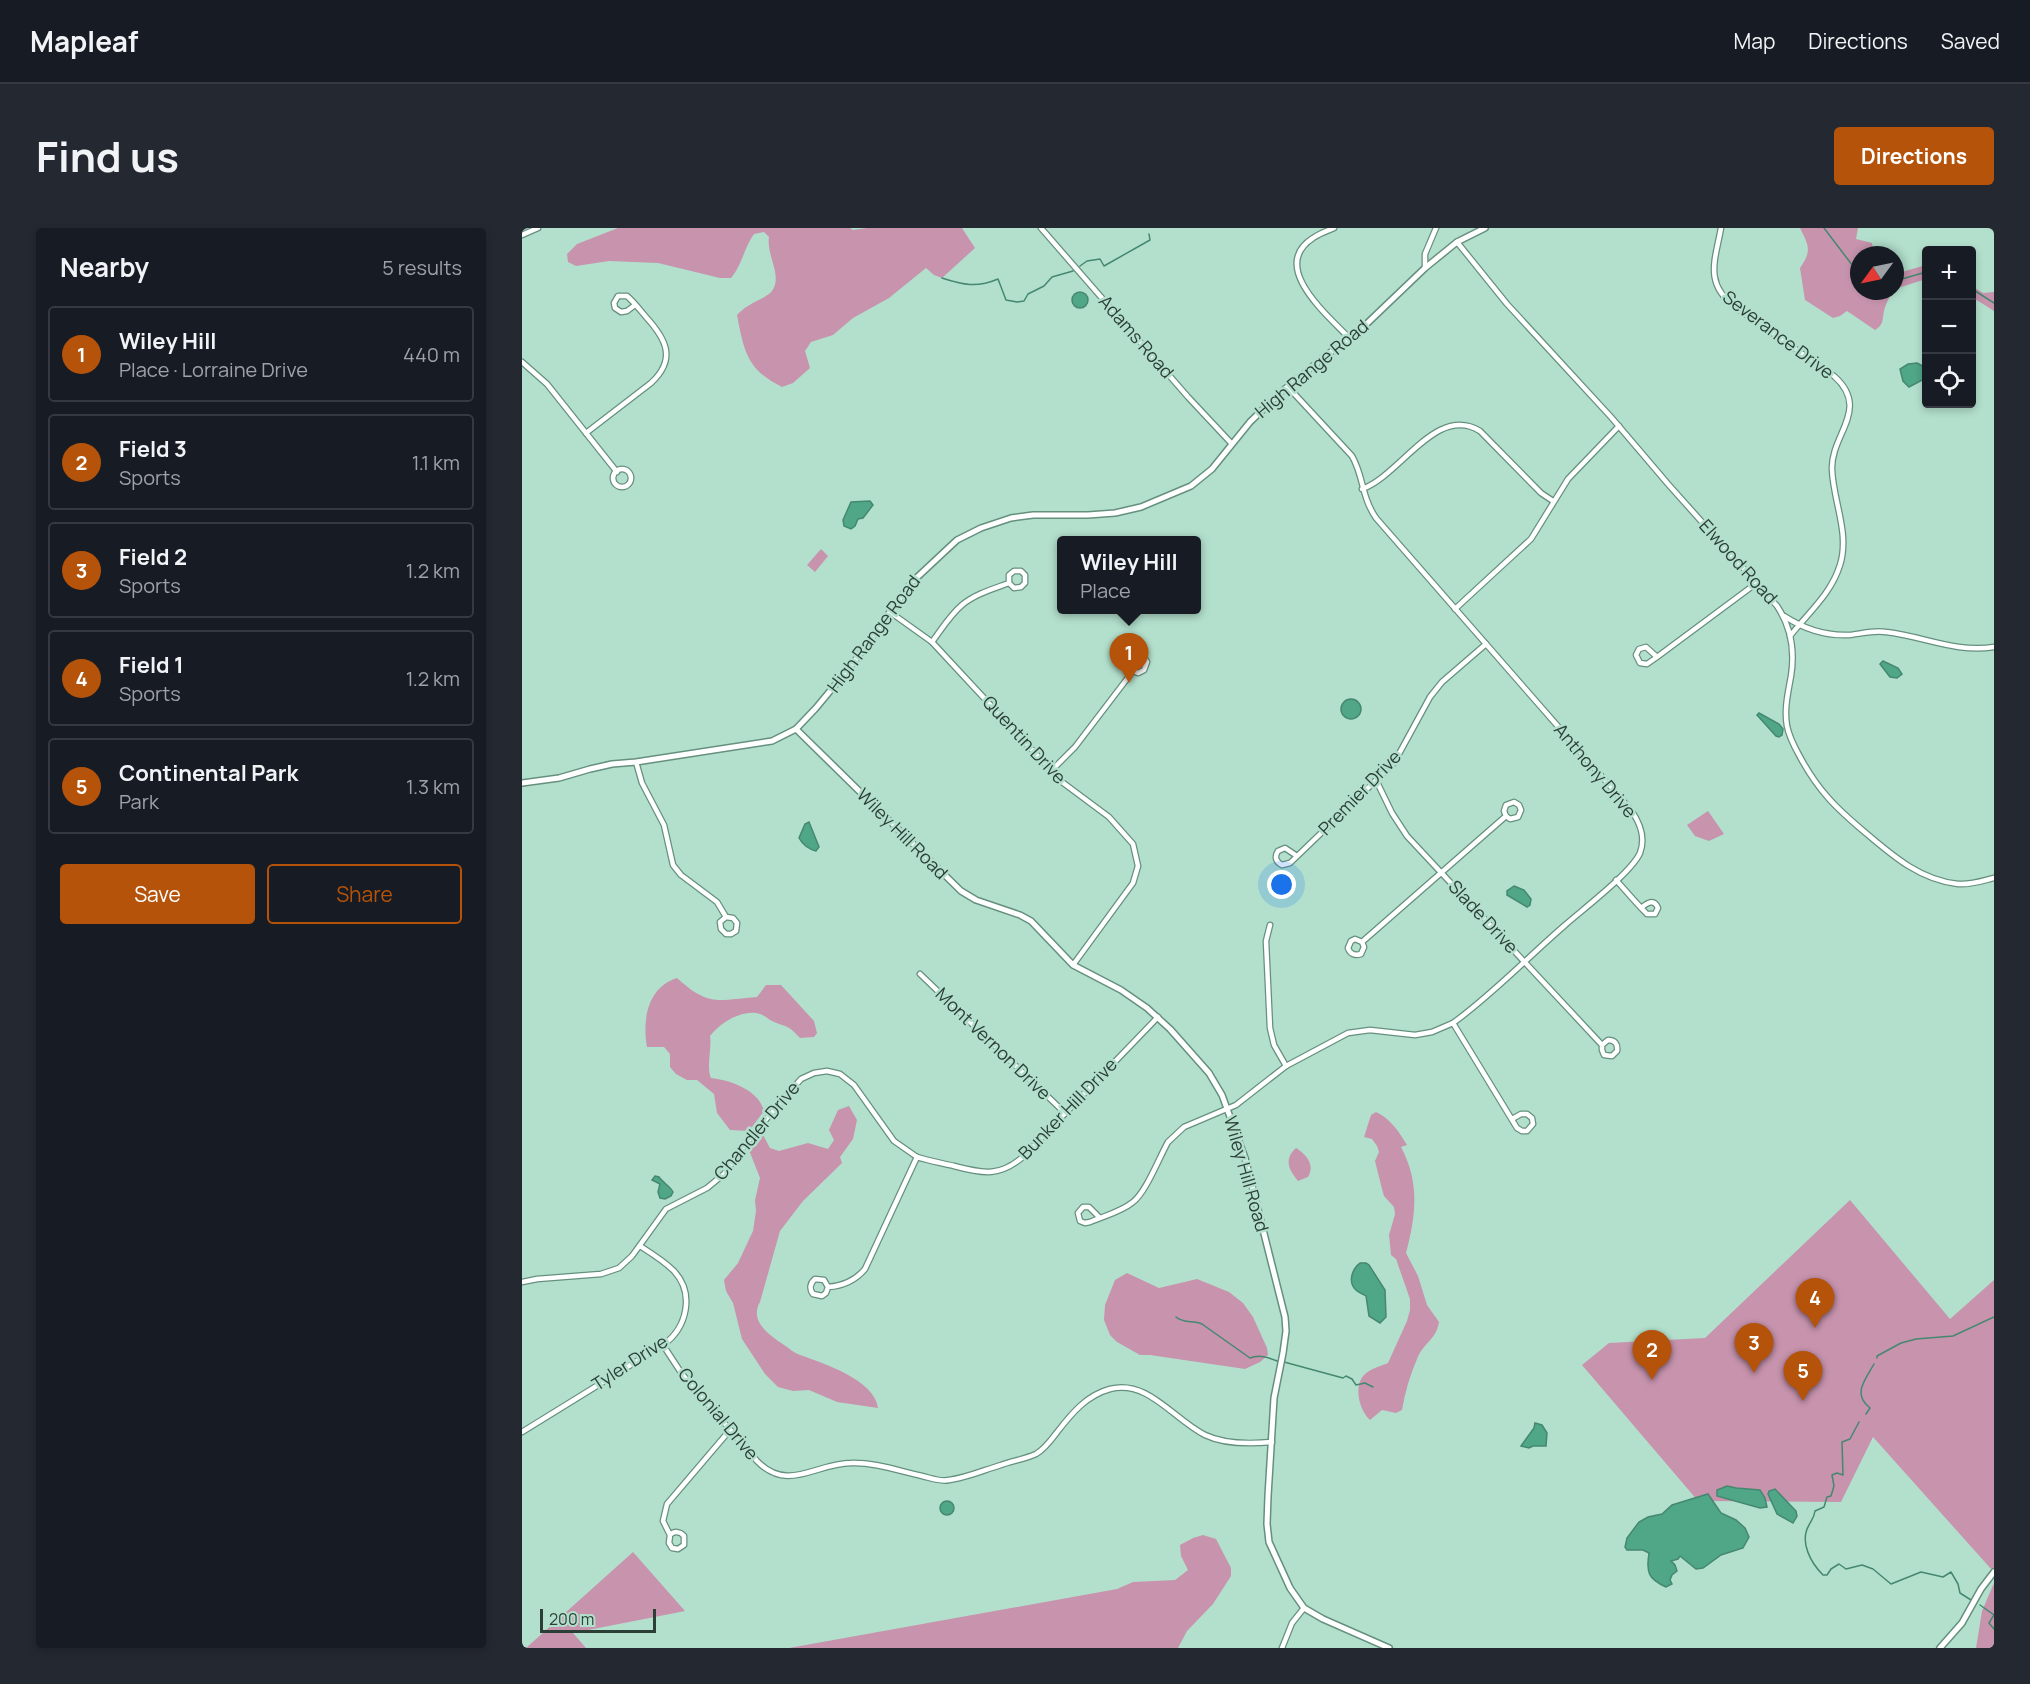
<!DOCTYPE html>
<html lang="en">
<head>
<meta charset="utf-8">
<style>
  body { margin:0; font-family:Manrope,sans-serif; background:#242831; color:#f1f3f6 }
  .controls { position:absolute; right:18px; top:18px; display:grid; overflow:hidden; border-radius:6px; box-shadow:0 3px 9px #0003 }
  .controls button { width:54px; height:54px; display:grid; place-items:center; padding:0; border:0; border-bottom:2px solid #363941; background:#171b24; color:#f1f3f6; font:30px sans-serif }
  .compass { position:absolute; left:1328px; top:18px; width:54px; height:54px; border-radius:50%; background:#171b24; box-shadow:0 3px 9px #0003; rotate:237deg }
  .scale { position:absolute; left:18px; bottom:15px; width:116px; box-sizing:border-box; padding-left:6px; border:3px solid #2c3f37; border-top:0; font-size:16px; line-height:21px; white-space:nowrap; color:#2c3f37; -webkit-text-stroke:4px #b3e0cd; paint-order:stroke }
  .you { position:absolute; left:760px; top:657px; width:21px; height:21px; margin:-15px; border:4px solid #fff; border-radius:50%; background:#1a73e8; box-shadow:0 0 0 9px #1a73e833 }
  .badge { display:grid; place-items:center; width:39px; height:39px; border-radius:50%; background:#b45309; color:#fff; font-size:20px; font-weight:700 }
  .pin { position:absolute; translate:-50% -50px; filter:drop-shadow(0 2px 3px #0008) }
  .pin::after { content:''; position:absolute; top:32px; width:21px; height:18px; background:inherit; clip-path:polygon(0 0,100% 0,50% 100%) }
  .popup { position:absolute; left:535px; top:308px; width:144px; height:78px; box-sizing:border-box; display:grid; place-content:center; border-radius:6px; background:#171b24; filter:drop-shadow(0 2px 4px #0005); font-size:20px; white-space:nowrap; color:#9ea1a6 }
  .popup b { font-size:22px; color:#f1f3f6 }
  .popup::after { content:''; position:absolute; left:50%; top:100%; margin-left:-12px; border:12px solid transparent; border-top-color:#171b24 }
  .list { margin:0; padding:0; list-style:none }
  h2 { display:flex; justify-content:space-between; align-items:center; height:78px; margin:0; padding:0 24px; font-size:26px }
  h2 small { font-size:20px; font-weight:400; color:#9ea1a6 }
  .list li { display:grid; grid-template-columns:39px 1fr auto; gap:18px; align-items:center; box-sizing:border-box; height:96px; margin:0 12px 12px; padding:0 12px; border:2px solid #363941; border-radius:6px }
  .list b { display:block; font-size:22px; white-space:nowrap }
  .list p { margin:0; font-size:20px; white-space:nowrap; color:#9ea1a6 }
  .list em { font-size:20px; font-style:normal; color:#9ea1a6 }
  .actions { display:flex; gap:12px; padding:18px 24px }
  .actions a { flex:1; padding:14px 0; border:2px solid #b45309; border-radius:6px; text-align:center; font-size:21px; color:#b45309 }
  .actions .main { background:#b45309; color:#fff }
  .icon { flex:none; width:33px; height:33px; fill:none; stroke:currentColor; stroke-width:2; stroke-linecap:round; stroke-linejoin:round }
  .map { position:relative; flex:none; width:1472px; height:1420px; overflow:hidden; border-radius:6px }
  header { display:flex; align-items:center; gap:36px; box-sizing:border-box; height:84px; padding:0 30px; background:#171b24; border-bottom:2px solid #363941 }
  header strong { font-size:28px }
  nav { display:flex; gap:33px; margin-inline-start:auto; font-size:21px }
  .intro { display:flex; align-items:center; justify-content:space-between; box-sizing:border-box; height:144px; padding:0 36px }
  h1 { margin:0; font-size:42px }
  .button { padding:15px 27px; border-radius:6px; background:#b45309; color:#fff; font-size:21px; font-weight:700 }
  main { display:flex; gap:36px; padding:0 36px }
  aside { flex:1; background:#171b24; border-radius:6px; box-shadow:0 3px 9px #0003 }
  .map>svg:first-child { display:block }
  .green { fill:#c793ad }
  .water { fill:#50a788; stroke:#458870; stroke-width:1.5 }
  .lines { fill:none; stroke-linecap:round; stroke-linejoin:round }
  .stream { stroke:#458870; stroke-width:1.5 }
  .minor-casing { stroke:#65907e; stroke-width:7 }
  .tertiary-casing { stroke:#65907e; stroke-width:8 }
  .minor { stroke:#fff; stroke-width:4.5 }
  .tertiary { stroke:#fff; stroke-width:5 }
  .labels { text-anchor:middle; stroke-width:5; stroke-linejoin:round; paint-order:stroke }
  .street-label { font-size:18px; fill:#2c3f37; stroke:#b3e0cd }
</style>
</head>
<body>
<header>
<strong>Mapleaf</strong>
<nav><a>Map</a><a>Directions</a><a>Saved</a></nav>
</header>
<div class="intro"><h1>Find us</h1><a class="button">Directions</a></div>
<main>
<aside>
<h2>Nearby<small>5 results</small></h2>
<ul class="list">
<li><span class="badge">1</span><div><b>Wiley Hill</b><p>Place · Lorraine Drive</p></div><em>440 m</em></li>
<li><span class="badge">2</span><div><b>Field 3</b><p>Sports</p></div><em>1.1 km</em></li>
<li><span class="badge">3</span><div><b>Field 2</b><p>Sports</p></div><em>1.2 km</em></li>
<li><span class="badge">4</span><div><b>Field 1</b><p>Sports</p></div><em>1.2 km</em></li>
<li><span class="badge">5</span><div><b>Continental Park</b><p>Park</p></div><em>1.3 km</em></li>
</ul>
<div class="actions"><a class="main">Save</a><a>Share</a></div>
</aside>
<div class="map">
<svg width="1472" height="1420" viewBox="0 0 1472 1420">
  <rect width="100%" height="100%" fill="#b3e0cd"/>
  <g class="green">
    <path d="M 96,0 L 328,0 L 331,2 L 345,0 L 440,0 L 453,20 L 420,50 L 412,47 L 404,40 L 367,70 L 331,90 L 311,107 L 289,114 L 283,123 L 288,140 L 271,155 L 260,159 C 225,142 222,123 215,87 C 218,84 222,80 226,78 C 233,73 244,70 250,63 C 261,48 244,27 247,9 L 242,4 L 232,6 C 222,20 220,37 209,50 L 198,50 L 136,35 L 87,33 L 54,38 L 46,34 L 45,26 L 55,16 Z"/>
    <path d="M 1278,0 L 1336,0 L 1334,11 L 1350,15 L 1352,27 L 1337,27 L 1337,63 L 1370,63 C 1368,69 1363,77 1362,83 C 1360,93 1362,96 1353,102 L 1325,83 L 1318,88 L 1311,90 L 1283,72 L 1278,40 C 1290,23 1287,18 1278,0 Z"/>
    <path d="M 1404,37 L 1404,51 L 1373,61 L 1373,46 Z"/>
    <path d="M 1450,58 L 1461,65 L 1472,64 L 1472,83 L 1450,69 Z"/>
    <path d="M 299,321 L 306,328 L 293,344 L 285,337 Z"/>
    <path d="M 1186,583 L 1202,606 L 1187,613 L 1173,608 L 1165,597 Z"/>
    <path d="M 155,750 C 187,779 195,772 235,769 L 244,757 L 259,757 L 292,793 L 295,805 L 292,809 L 278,810 C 265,796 266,800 250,793 C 246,791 242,787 238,786 C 221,780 198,795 188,808 C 190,820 184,840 189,850 C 208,852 237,862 242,883 L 227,903 L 208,902 L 195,885 L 192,866 L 175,852 L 165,852 L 154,846 L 148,839 L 148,826 L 142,819 L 125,819 C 120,791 126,759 155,750 Z"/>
    <path d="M 327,878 L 335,892 L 331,911 L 318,929 L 320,935 L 281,973 L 258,1003 L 238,1074 C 227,1093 247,1107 262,1117 C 267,1120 272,1125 278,1127 C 301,1135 353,1152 356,1180 L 315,1174 L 287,1162 L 271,1163 L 256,1159 L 243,1146 L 220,1111 L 211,1075 L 204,1063 L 202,1052 L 216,1035 L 231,1003 L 234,983 L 233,972 L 238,950 L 227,922 L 230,915 L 240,905 L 248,920 L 257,923 L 286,915 L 306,921 L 312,912 L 307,902 L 316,882 Z"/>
    <path d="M 854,884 C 868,890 878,905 885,917 L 879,919 C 898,955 894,987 884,1025 L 896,1048 L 905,1077 L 917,1094 C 914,1112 902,1114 895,1131 C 888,1147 883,1164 880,1182 L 874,1185 L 860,1182 L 848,1192 C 837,1182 831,1157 843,1146 C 849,1141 858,1138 866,1135 L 885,1093 L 888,1082 L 888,1071 L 874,1031 L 869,1027 L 867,1007 L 873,986 L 872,979 L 862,968 L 860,961 L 853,933 L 857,924 L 855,918 L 850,911 L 842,909 L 849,887 Z"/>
    <path d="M 774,920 C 785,927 793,937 786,949 L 776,953 C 766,941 762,931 774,920 Z"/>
    <path d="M 1328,972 L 1428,1091 L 1472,1052 L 1472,1340 L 1470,1342 L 1351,1209 L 1319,1274 L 1176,1273 L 1060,1137 L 1087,1115 L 1183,1110 Z"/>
    <path d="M 605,1045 L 637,1060 L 675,1051 L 707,1064 L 721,1075 L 731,1089 L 745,1120 L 746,1127 L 738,1134 L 723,1141 L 628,1127 L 618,1127 L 595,1114 L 588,1107 L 582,1092 L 583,1077 L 593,1052 Z"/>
    <path d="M 681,1307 L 694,1311 L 709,1340 L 709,1348 L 691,1376 L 665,1403 L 656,1420 L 267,1420 L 595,1361 L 611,1354 L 653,1352 L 666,1342 L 659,1328 L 658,1317 L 671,1310 Z"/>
    <path d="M 111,1324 L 163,1383 L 51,1405 L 64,1420 L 4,1420 Z"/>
    <path d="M 1472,1355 L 1472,1420 L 1454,1420 L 1460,1383 Z"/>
  </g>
  <g class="water">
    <circle cx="558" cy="72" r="8"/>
    <path d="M 1395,135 L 1404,140 L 1404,152 L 1402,151 L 1387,159 L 1381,153 L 1378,141 L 1386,136 Z"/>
    <path d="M 348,273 L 351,277 L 341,290 L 336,291 L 333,298 L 329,301 L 322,298 L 321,292 L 329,274 Z"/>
    <path d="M 1361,433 L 1376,440 L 1380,446 L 1375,450 L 1368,449 L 1358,436 Z"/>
    <circle cx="829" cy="481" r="10"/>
    <path d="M 1237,485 L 1257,496 L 1261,501 L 1260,507 L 1257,509 L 1254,508 L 1235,487 Z"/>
    <path d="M 287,594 L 297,619 L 294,623 C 286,621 281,617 277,610 L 283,596 Z"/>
    <path d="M 992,658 L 1002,662 L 1009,671 L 1008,677 L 1005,679 L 985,667 L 985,663 Z"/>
    <path d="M 133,948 L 137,949 C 141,955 148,958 151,964 L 149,968 L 143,971 L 138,970 L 136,964 L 138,956 L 130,952 Z"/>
    <path d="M 838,1035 L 844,1035 L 847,1037 L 863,1062 L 864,1089 L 858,1095 L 847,1088 L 844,1068 C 841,1066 838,1065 835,1063 C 825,1055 830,1041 838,1035 Z"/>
    <path d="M 1013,1195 L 1020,1197 L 1025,1205 L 1024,1218 L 1011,1218 L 1007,1220 L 999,1218 L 1012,1200 Z"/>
    <path d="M 1205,1258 L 1214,1260 L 1238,1262 L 1243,1270 L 1245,1279 L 1238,1280 L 1195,1268 L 1195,1262 Z"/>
    <path d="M 1253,1261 L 1274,1283 L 1275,1288 L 1271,1295 L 1255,1286 L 1246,1266 L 1247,1263 Z"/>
    <path d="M 1186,1266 L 1199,1285 L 1214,1292 L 1223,1300 L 1227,1309 L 1221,1320 L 1199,1327 L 1181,1340 L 1174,1341 L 1158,1328 L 1156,1331 L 1149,1333 L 1153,1337 L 1155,1343 L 1150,1347 L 1148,1352 L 1150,1356 L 1144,1359 C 1126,1351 1124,1344 1127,1325 L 1121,1322 L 1105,1322 L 1103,1319 L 1105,1310 L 1117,1294 L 1126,1289 L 1140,1286 L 1150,1277 Z"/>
    <circle cx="425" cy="1280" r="7"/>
  </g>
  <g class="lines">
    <g class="stream">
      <path d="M 1302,0 L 1337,46"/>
      <path d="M 558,38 L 565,33 L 578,31 L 582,38 L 628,12 L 627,6"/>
      <path d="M 420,50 C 441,57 455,60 476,51 L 484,72 L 495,74 L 502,73 L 506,66 L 522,58 L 530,49 L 551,43"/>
      <path d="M 1373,53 L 1404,44"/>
      <path d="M 1450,61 L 1472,75"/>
      <path d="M 654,1089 C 662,1096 671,1092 680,1096 L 728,1130 C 739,1126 747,1130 758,1134"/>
      <path d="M 1355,1130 L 1355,1128 L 1379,1115 L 1394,1111 L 1431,1108 L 1472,1089"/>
      <path d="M 762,1134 L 821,1150 L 824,1148 L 830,1151 L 834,1157 L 843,1155 L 851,1159"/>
      <path d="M 1344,1186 L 1348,1180 C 1330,1166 1343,1152 1352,1136"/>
      <path d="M 1337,1194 L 1328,1211 L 1320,1214 L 1321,1247 L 1315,1245 L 1310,1247 L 1312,1258 L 1309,1268 L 1305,1269 L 1302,1279 L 1293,1283 C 1292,1290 1290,1291 1287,1297 C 1277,1314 1289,1335 1301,1347 L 1305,1347 L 1309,1341 L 1317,1336 L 1324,1341 L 1340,1337 L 1351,1341 L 1369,1356 L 1399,1344 L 1421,1349 L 1429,1344 L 1436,1356 L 1438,1365 L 1449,1372"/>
      <path d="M 1458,1377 L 1472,1387 L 1467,1395 L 1472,1401"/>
    </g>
    <g class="minor-casing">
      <g id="minor">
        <path d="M 519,0 L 666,169 L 710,216"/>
        <path d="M 812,0 C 805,3 798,5 791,10 C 746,39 807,88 828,111"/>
        <path d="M 1199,0 C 1193,33 1182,55 1213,79 L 1312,148 C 1349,181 1309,206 1310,241 C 1311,273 1328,305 1318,337 C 1309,366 1287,384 1268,408"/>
        <path d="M 0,7 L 16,0"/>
        <path d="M 935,14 L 985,76 L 1089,189 L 1146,256 L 1255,378 C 1269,399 1273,423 1269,448 C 1266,465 1262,481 1265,498 C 1267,508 1272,518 1277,527 C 1296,563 1315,581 1345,606 C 1372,629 1399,652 1436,656 C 1449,657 1460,653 1472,650"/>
        <path d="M 903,40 L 903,26 L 914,0"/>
        <path d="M 0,134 L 25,156 L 95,244"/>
        <path d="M 64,205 L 129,155 C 155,131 144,111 124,89 C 118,82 112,74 105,68 L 96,68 L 92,75 L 93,80 L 99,84 L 105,83 L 113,77"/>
        <circle cx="100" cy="250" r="9"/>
        <path d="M 840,261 C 879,247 914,176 958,203 L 1019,265 L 1031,273"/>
        <path d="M 933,381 L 1009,311 L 1046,251 L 1097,198"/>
        <path d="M 368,384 L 410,414 L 540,554 L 587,589 L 611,616 L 616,638 L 611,655 L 551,737"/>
        <path d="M 1262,388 C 1282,401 1303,408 1327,407 C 1339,406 1351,402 1364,404 C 1401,408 1433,425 1472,419"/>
        <path d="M 410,414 C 419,402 428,387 440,377 C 453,366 471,361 487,355 L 492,360 L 499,359 L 503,355 L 503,347 L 499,343 L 492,343 L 487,347 L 487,355"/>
        <path d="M 1135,429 L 1124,419 L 1117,421 L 1114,427 L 1118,435 L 1125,436 L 1135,429 L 1236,354"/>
        <path d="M 114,534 L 120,555 L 142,597 L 151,637 L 159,647 L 195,674 L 204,689 L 198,694 L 199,701 L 204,706 L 209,706 L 214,703 L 215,695 L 211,690 L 204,689"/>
        <path d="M 529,543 L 553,519 L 611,443 L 616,445 L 622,442 L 625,434 L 622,429 L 616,427 L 609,430 L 607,438 L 611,443"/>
        <path d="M 854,552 L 870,585 L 885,608 L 1080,817 L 1080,822 L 1082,827 L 1090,828 L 1095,823 C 1096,816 1093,812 1086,812 L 1080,817"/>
        <path d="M 775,628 L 763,620 L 756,623 C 752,629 754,634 760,637 L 768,635 L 872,535 L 908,469 L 920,454 L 964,416"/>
        <path d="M 1094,652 C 1104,663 1114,675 1125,686 L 1133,686 L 1136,680 C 1132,670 1125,675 1119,680"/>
        <path d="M 748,697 L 744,713 L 748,800 L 752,817 L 764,838"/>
        <path d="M 840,714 L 842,719 L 839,726 C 833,728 828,726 826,720 L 829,713 L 833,711 L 840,714 L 984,588 L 988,591 L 996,589 L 999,582 L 997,577 L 992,574 L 984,577 L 982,583 L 984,588"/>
        <path d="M 398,746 L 543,885"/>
        <path d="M 931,795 L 995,900 L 1000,903 L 1005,903 L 1011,896 L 1010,890 L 1005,886 L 999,886 L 990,891"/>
        <path d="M 578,990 L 567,979 L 561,979 L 556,985 L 558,993 L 563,995 L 568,994 C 582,988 599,984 611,974 C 624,964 637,930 646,914 L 662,899 L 714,877 L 764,838 L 826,805 L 848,802 L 893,807 L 910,804 L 931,795 C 970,767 1005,730 1042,698 C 1060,682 1109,645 1118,625 C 1124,609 1118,595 1109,582 L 854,290 C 839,268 842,249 830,228 L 766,159"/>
        <path d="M 0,1054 L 15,1051 L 79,1046 L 97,1040 L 110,1028 L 144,981 L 185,960 L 202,946 L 232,905 L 279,851 L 292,845 L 305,843 L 318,846 L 332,857 L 372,913 L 395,929"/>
        <path d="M 306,1059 L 304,1065 L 300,1068 L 291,1066 C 287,1061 288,1055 293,1051 L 302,1052 L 306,1059 C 321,1058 333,1053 343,1041 L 395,929 C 407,933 420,935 432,938 C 462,946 479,949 503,927 L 636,789"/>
        <path d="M 141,1117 L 160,1146 L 235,1233 C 266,1265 294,1235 329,1235 C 352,1234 377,1243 400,1248 C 409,1250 418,1254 427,1252 C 444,1250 462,1242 479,1237 C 490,1233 503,1231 514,1226 C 523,1221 530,1211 536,1203 C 550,1185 565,1167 588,1161 C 626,1151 652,1192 683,1207 C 702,1216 729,1216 750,1214"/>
        <path d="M 0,1204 L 141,1117 C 165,1100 173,1066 152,1043 C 142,1033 129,1025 118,1018"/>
        <path d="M 148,1307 C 152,1303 158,1303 162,1308 L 162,1317 L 156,1321 L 150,1320 L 147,1315 L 148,1307 L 141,1293 L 145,1276 L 208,1202"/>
        <path d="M 760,1420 L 770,1395 L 782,1380"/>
      </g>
    </g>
    <g class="tertiary-casing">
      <g id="tertiary">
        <path d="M 274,501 L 439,663 L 454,672 L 498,687 L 509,693 L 551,737 L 599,762 L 625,780 L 648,801 L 687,845 L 700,867 L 723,930 L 763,1089 L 764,1103 L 761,1125 L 752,1170 L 746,1268 L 745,1296 L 747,1314 L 768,1360 L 782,1380 L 801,1391 L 867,1420"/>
        <path d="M 0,555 L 37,550 L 68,541 L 90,536 L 114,534 L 250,513 L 274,501 L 294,480 L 332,434 L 389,355 L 435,312 L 459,300 L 489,290 L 511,287 L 566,287 L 593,285 L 619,279 L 669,258 L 690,241 L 728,194 L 758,165 L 802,129 L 834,106 L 903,40 L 935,14 L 963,0"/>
        <path d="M 1418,1420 L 1440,1395 L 1459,1361 L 1472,1344"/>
      </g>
    </g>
    <use href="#minor" class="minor"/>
    <use href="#tertiary" class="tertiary"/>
  </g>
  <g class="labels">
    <g class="street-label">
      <text transform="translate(1256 107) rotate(37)" y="6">Severance Drive</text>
      <text transform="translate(614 109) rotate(49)" y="6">Adams Road</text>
      <text transform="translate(790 141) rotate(-40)" y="6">High Range Road</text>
      <text transform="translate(1216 334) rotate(48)" y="6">Elwood Road</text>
      <text transform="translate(352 406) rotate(-53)" y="6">High Range Road</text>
      <text transform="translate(502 512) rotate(47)" y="6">Quentin Drive</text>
      <text transform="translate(1073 543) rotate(50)" y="6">Anthony Drive</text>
      <text transform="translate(838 565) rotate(-46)" y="6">Premier Drive</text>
      <text transform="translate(380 606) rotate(45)" y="6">Wiley Hill Road</text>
      <text transform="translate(961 689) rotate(47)" y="6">Slade Drive</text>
      <text transform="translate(471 816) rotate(44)" y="6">Mont Vernon Drive</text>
      <text transform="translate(546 881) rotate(-46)" y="6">Bunker Hill Drive</text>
      <text transform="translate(235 903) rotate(-50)" y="6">Chandler Drive</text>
      <text transform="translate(724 946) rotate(74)" y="6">Wiley Hill Road</text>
      <text transform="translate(108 1135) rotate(-33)" y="6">Tyler Drive</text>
      <text transform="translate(196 1186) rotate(50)" y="6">Colonial Drive</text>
    </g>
  </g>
</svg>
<div class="controls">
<button>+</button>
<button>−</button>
<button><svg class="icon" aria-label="locate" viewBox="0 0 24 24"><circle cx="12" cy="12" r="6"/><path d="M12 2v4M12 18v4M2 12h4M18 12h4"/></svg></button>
</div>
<svg class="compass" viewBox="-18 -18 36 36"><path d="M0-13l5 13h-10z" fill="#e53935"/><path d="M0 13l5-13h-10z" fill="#9ea1a6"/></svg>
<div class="scale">200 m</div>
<div class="you"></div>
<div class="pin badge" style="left:607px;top:455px">1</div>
<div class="popup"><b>Wiley Hill</b>Place</div>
<div class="pin badge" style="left:1130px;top:1152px">2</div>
<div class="pin badge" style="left:1232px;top:1145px">3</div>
<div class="pin badge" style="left:1293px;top:1100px">4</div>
<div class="pin badge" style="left:1281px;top:1173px">5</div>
</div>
</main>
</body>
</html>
